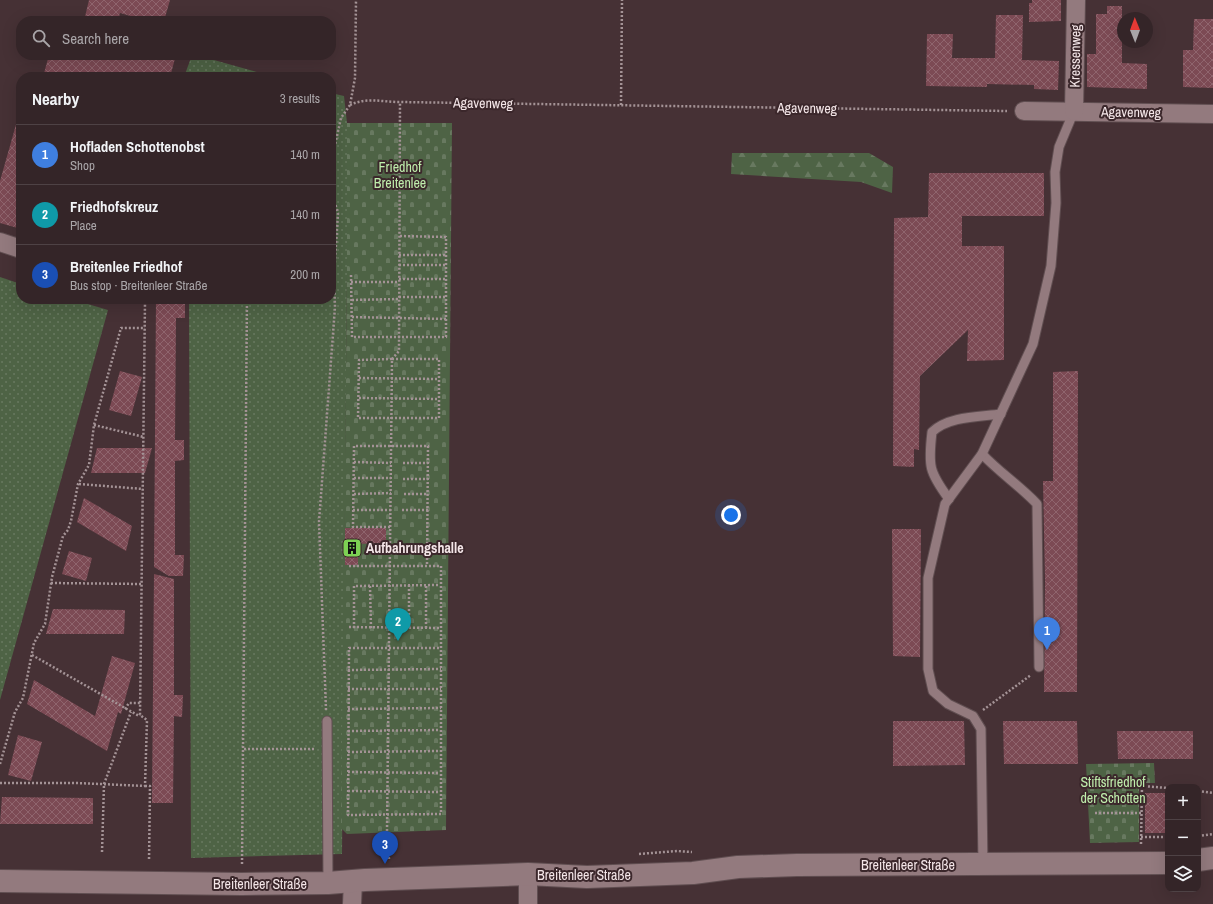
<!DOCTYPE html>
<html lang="en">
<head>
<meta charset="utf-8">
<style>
  body { margin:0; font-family:"Archivo Narrow",sans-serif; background:#3f3134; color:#f1f3f6 }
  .controls { position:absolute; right:12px; bottom:12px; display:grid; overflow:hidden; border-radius:8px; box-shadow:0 4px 16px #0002 }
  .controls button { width:36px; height:36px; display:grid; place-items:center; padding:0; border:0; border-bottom:1px solid #4e4245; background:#342528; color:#f1f3f6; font:20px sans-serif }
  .compass { position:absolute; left:1117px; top:12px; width:36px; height:36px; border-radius:50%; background:#342528; box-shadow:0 4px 16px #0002; rotate:359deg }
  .you { position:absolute; left:731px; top:515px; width:14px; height:14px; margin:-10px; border:3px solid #fff; border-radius:50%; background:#1a73e8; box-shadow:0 0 0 6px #1a73e833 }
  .badge { display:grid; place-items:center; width:26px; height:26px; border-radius:50%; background:#7dd154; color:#fff; font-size:13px; font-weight:700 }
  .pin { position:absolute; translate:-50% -33px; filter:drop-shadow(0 1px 2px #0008) }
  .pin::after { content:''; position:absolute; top:21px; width:14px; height:12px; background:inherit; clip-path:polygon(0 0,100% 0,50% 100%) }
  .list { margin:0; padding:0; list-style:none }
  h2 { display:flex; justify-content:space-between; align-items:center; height:52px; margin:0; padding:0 16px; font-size:17px }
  h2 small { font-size:13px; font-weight:400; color:#a9a5a8 }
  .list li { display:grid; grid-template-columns:26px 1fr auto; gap:12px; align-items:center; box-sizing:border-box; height:60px; padding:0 16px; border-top:1px solid #4e4245 }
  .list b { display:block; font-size:15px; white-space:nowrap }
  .list p { margin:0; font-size:13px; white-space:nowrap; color:#a9a5a8 }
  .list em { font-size:13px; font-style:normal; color:#a9a5a8 }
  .icon { flex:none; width:22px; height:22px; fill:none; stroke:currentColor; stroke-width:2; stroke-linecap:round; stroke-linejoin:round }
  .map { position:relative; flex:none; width:1213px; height:904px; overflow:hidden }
  .search { position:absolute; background:#342528; box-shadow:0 4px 16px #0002; left:16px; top:16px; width:320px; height:44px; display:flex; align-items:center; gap:10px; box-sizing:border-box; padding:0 14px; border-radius:16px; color:#a9a5a8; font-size:15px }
  .panel { position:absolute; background:#342528; box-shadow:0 4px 16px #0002; left:16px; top:72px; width:320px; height:232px; border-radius:16px }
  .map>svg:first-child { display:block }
  .grass { fill:url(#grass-dots) }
  .forest { fill:url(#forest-firs) }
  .cemetery { fill:url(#cemetery-stones) }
  .building { fill:url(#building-cross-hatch) }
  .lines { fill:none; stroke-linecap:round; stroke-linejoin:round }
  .service-casing { stroke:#604e51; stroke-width:11 }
  .minor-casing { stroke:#604e51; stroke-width:20 }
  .secondary-casing { stroke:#604e51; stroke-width:24 }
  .path { stroke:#a49396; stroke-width:2.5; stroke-dasharray:2 2; stroke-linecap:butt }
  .service { stroke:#937a7e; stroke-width:9 }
  .minor { stroke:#937a7e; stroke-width:18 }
  .secondary { stroke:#937a7e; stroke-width:22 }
  .labels { text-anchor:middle; stroke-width:4; stroke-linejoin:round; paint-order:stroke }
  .street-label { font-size:14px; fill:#f4e6e8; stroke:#3b272b }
  .park-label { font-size:14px; fill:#bfeeac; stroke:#3b272b }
  .poi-label { font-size:14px; font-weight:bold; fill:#f4e6e8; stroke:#3b272b; text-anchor:start }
</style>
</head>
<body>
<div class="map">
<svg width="1213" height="904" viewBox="0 0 1213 904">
  <defs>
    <pattern id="grass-dots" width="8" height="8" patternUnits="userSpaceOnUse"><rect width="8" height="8" fill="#4e6345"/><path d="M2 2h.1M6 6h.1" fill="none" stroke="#687960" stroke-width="1.8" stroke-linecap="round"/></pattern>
    <pattern id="forest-firs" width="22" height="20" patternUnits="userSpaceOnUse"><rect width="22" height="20" fill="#4e6345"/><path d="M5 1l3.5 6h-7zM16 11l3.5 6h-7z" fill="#687960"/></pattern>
    <pattern id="cemetery-stones" width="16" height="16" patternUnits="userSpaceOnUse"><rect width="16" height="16" fill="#4e6345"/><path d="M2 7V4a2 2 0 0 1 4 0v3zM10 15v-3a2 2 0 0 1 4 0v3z" fill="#687960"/></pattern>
    <pattern id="building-cross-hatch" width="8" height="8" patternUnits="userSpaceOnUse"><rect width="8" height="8" fill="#7c4a54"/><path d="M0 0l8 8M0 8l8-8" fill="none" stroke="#8f646d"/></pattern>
  </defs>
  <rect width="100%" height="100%" fill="#463135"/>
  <g class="grass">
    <path d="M 192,55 L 196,55 L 275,77 L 184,77 Z"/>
    <path d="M 331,93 L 344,96 L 347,123 L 347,274 L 342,854 L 191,858 L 189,299 L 331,299 Z"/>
    <path d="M 0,277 L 21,284 L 21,299 L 71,299 L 108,310 L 0,700 Z"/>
  </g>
  <path class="forest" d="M 732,153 L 869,153 L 893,167 L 892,193 L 861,182 L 731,174 Z"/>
  <g class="cemetery">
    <path d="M 347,123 L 452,123 L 446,830 L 347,834 L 341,828 L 347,274 Z"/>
    <path d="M 1154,763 L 1155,783 L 1139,783 L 1139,842 L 1090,843 L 1086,764 Z"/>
  </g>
  <g class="building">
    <path d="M 89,0 L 170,0 L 164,21 L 148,21 L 120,13 L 118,21 L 84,21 Z"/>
    <path d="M 1032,0 L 1061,0 L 1061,21 L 1029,22 L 1029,3 L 1032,3 Z"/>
    <path d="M 1107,6 L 1122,6 L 1122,63 L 1147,64 L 1147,89 L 1087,87 L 1087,54 L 1096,54 L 1096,14 L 1107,14 Z"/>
    <path d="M 996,15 L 1023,15 L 1022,60 L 1059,61 L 1058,90 L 1034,89 L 1034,85 L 987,84 L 987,87 L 926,86 L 927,34 L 953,34 L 952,58 L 995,58 Z"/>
    <path d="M 1194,19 L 1213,19 L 1213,88 L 1183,87 L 1183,50 L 1193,50 Z"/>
    <path d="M 49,55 L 176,55 L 170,77 L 43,77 Z"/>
    <path d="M 17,121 L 21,122 L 21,229 L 0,223 L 0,181 Z"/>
    <path d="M 929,173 L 1044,173 L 1044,216 L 962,216 L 962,246 L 1004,246 L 1004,360 L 967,361 L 968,330 L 920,376 L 919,450 L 914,449 L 914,467 L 893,466 L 894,218 L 928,217 Z"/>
    <path d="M 156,299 L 185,299 L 185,318 L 176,318 L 175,440 L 184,440 L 184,460 L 175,461 L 175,555 L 184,555 L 183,576 L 169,576 L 154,567 Z"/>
    <path d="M 120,371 L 142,377 L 131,416 L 109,410 Z"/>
    <path d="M 1078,371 L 1077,692 L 1044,692 L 1045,580 L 1043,481 L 1053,481 L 1053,372 Z"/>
    <path d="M 97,448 L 152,448 L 145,473 L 91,473 Z"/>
    <path d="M 84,498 L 132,526 L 126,551 L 77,522 Z"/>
    <path d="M 345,528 L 386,528 L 386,543 L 358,544 L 358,565 L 345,565 Z"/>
    <path d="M 892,529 L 921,529 L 920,657 L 893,656 Z"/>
    <path d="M 69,551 L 92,558 L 86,581 L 62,574 Z"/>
    <path d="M 154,574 L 174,579 L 174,695 L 183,695 L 182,717 L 174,716 L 173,803 L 152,803 Z"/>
    <path d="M 53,609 L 125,610 L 124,634 L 46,634 Z"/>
    <path d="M 112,656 L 135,663 L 121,714 L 118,712 L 107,751 L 27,704 L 34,680 L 95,716 Z"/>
    <path d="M 893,721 L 964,721 L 965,765 L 893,766 Z"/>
    <path d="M 1003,721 L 1077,721 L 1078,764 L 1004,764 Z"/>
    <path d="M 1117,731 L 1193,731 L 1193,759 L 1118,759 Z"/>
    <path d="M 18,735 L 42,742 L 31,781 L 8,775 Z"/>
    <rect x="1145" y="793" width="23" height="40"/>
    <path d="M 2,797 L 93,798 L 93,824 L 0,824 Z"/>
  </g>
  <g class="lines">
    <g class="service-casing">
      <g id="service">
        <path d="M 982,454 C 999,472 1020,486 1037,504 L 1039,667"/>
        <path d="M 949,499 C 929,472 928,466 932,432 C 949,416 979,417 1001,414"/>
        <path d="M 327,721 L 328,883"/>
        <path d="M 983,865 L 981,729 L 973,716 L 948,704 L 933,691 L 928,669 L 928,578 L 945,504 L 982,454 L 1033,344 L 1051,266 L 1056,203 L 1055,172 L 1059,147 L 1074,111"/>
      </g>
    </g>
    <g class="minor-casing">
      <g id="minor">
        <path d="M 1024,111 L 1213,114"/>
        <path d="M 1074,111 L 1076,0"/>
        <path d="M 0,242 L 21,249"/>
        <path d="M 352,904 L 353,881"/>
        <path d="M 528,904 L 528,874"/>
      </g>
    </g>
    <g class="secondary-casing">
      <g id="secondary">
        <path d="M 1198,860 L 1213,858"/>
        <path d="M 0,881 L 242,884 L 328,883 L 365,880 L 528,874 L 587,877 L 693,873 L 738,867 L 797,865 L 1168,863"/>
      </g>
    </g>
    <g class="path">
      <path d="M 350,105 C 367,97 382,102 400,102 L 1007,111"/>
      <path d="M 621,105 L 622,0"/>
      <path d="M 399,255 L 446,255"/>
      <path d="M 399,265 L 446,265"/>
      <path d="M 351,275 L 352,337 L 446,337 L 446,237 L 400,236"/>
      <path d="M 399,279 L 446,279"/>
      <path d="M 351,282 L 399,282"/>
      <path d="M 399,297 L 446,297"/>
      <path d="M 352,300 L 399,299"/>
      <path d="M 352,317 L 446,319"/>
      <path d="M 392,359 L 439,359 L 439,418 L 358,418 L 359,360 Z"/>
      <path d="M 359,378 L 438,379"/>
      <path d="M 359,398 L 439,399"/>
      <path d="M 94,425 L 144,437"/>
      <path d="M 354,462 L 391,463"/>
      <path d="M 403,463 L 428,463"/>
      <path d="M 354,478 L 391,478"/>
      <path d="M 403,479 L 428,479"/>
      <path d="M 79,484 L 143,489"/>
      <path d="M 354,494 L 391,493"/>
      <path d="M 404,494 L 428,494"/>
      <path d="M 353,510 L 391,510"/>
      <path d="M 402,510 L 428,510"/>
      <path d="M 390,527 L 353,527 L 354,446 L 428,446 L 427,566"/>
      <path d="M 349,566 L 441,566 L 441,814 L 348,815 L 349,648 L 441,648"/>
      <path d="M 51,583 L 141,584"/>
      <path d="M 409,585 L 409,628"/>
      <path d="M 370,586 L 371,628"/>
      <path d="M 349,627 L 441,628"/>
      <path d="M 354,628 L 354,586 L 440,585"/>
      <path d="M 426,628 L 426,585"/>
      <path d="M 32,655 L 139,716 L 140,715"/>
      <path d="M 348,670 L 441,669"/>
      <path d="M 348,689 L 441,689"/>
      <path d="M 125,709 L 129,703 L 140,703"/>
      <path d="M 348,709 L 441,708"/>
      <path d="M 326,710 L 319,522 L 335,307 L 334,277 L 338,213 L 334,200 L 333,154 L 341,118 L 350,105 L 355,78 L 356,0"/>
      <path d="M 983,710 L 1031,675"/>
      <path d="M 348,731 L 440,730"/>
      <path d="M 244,749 L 316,749"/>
      <path d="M 348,752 L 440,751"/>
      <path d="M 0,764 L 15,712 L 23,698 L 34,643 L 45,624 L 52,577 L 63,536 L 68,530 L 71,521 L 78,484 L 89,465 L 94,425 L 121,328 L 145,328"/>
      <path d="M 348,772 L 440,773"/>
      <path d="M 0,783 L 77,783 L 145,786 L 147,720 L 140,715 L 145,302 L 132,299"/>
      <path d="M 145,786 L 150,786 L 149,861"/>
      <path d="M 348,791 L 440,792"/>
      <path d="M 1198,791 L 1213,793"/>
      <path d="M 1095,813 L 1141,813"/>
      <path d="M 1198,836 L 1213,834"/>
      <path d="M 1141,837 L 1168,837"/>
      <path d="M 1141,844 L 1142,786 L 1168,788"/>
      <path d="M 102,852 L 104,784 L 131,712"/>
      <path d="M 639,854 L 677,851 L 692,852"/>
      <path d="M 389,859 L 387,832 L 392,359 L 399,351 L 400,102"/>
      <path d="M 242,864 L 247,299"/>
    </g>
    <use href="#service" class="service"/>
    <use href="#minor" class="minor"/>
    <use href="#secondary" class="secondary"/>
  </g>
  <defs>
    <g id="building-square" transform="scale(1)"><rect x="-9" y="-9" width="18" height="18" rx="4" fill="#7dd154" stroke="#3b272b"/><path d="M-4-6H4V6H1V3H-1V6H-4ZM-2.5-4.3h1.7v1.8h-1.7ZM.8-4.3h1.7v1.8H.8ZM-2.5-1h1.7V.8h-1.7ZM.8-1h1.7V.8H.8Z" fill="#111"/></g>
  </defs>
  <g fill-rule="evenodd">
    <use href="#building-square" x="352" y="548"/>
  </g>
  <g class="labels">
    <g class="street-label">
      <text transform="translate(1075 56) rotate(-89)" y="5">Kressenweg</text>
      <text transform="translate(483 103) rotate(1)" y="5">Agavenweg</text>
      <text transform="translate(807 108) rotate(1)" y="5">Agavenweg</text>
      <text transform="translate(1131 112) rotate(1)" y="5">Agavenweg</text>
      <text x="908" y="870">Breitenleer Straße</text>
      <text x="584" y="880">Breitenleer Straße</text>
      <text x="260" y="889">Breitenleer Straße</text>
    </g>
    <g class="park-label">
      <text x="400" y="172">Friedhof<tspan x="400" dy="16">Breitenlee</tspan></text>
      <text x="1113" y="787">Stiftsfriedhof<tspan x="1113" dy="16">der Schotten</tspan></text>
    </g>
    <g class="poi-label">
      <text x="366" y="553">Aufbahrungshalle</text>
    </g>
  </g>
</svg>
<div class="controls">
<button>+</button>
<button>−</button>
<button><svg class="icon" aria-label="layers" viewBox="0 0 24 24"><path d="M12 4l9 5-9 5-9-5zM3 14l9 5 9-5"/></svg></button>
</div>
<svg class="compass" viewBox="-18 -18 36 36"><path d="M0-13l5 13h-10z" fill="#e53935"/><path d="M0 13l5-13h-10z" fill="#a9a5a8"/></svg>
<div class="you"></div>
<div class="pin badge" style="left:1047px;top:650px;background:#3f7fe0">1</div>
<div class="pin badge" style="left:398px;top:641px;background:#0f9aa8">2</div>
<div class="pin badge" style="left:385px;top:864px;background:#1a4fb4">3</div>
<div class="search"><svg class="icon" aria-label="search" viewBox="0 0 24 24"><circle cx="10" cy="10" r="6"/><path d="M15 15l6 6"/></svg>Search here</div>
<section class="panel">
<h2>Nearby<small>3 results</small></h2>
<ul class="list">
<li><span class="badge" style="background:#3f7fe0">1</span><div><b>Hofladen Schottenobst</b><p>Shop</p></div><em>140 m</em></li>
<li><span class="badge" style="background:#0f9aa8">2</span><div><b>Friedhofskreuz</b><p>Place</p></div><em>140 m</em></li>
<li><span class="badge" style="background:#1a4fb4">3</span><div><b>Breitenlee Friedhof</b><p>Bus stop · Breitenleer Straße</p></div><em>200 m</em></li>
</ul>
</section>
</div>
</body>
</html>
